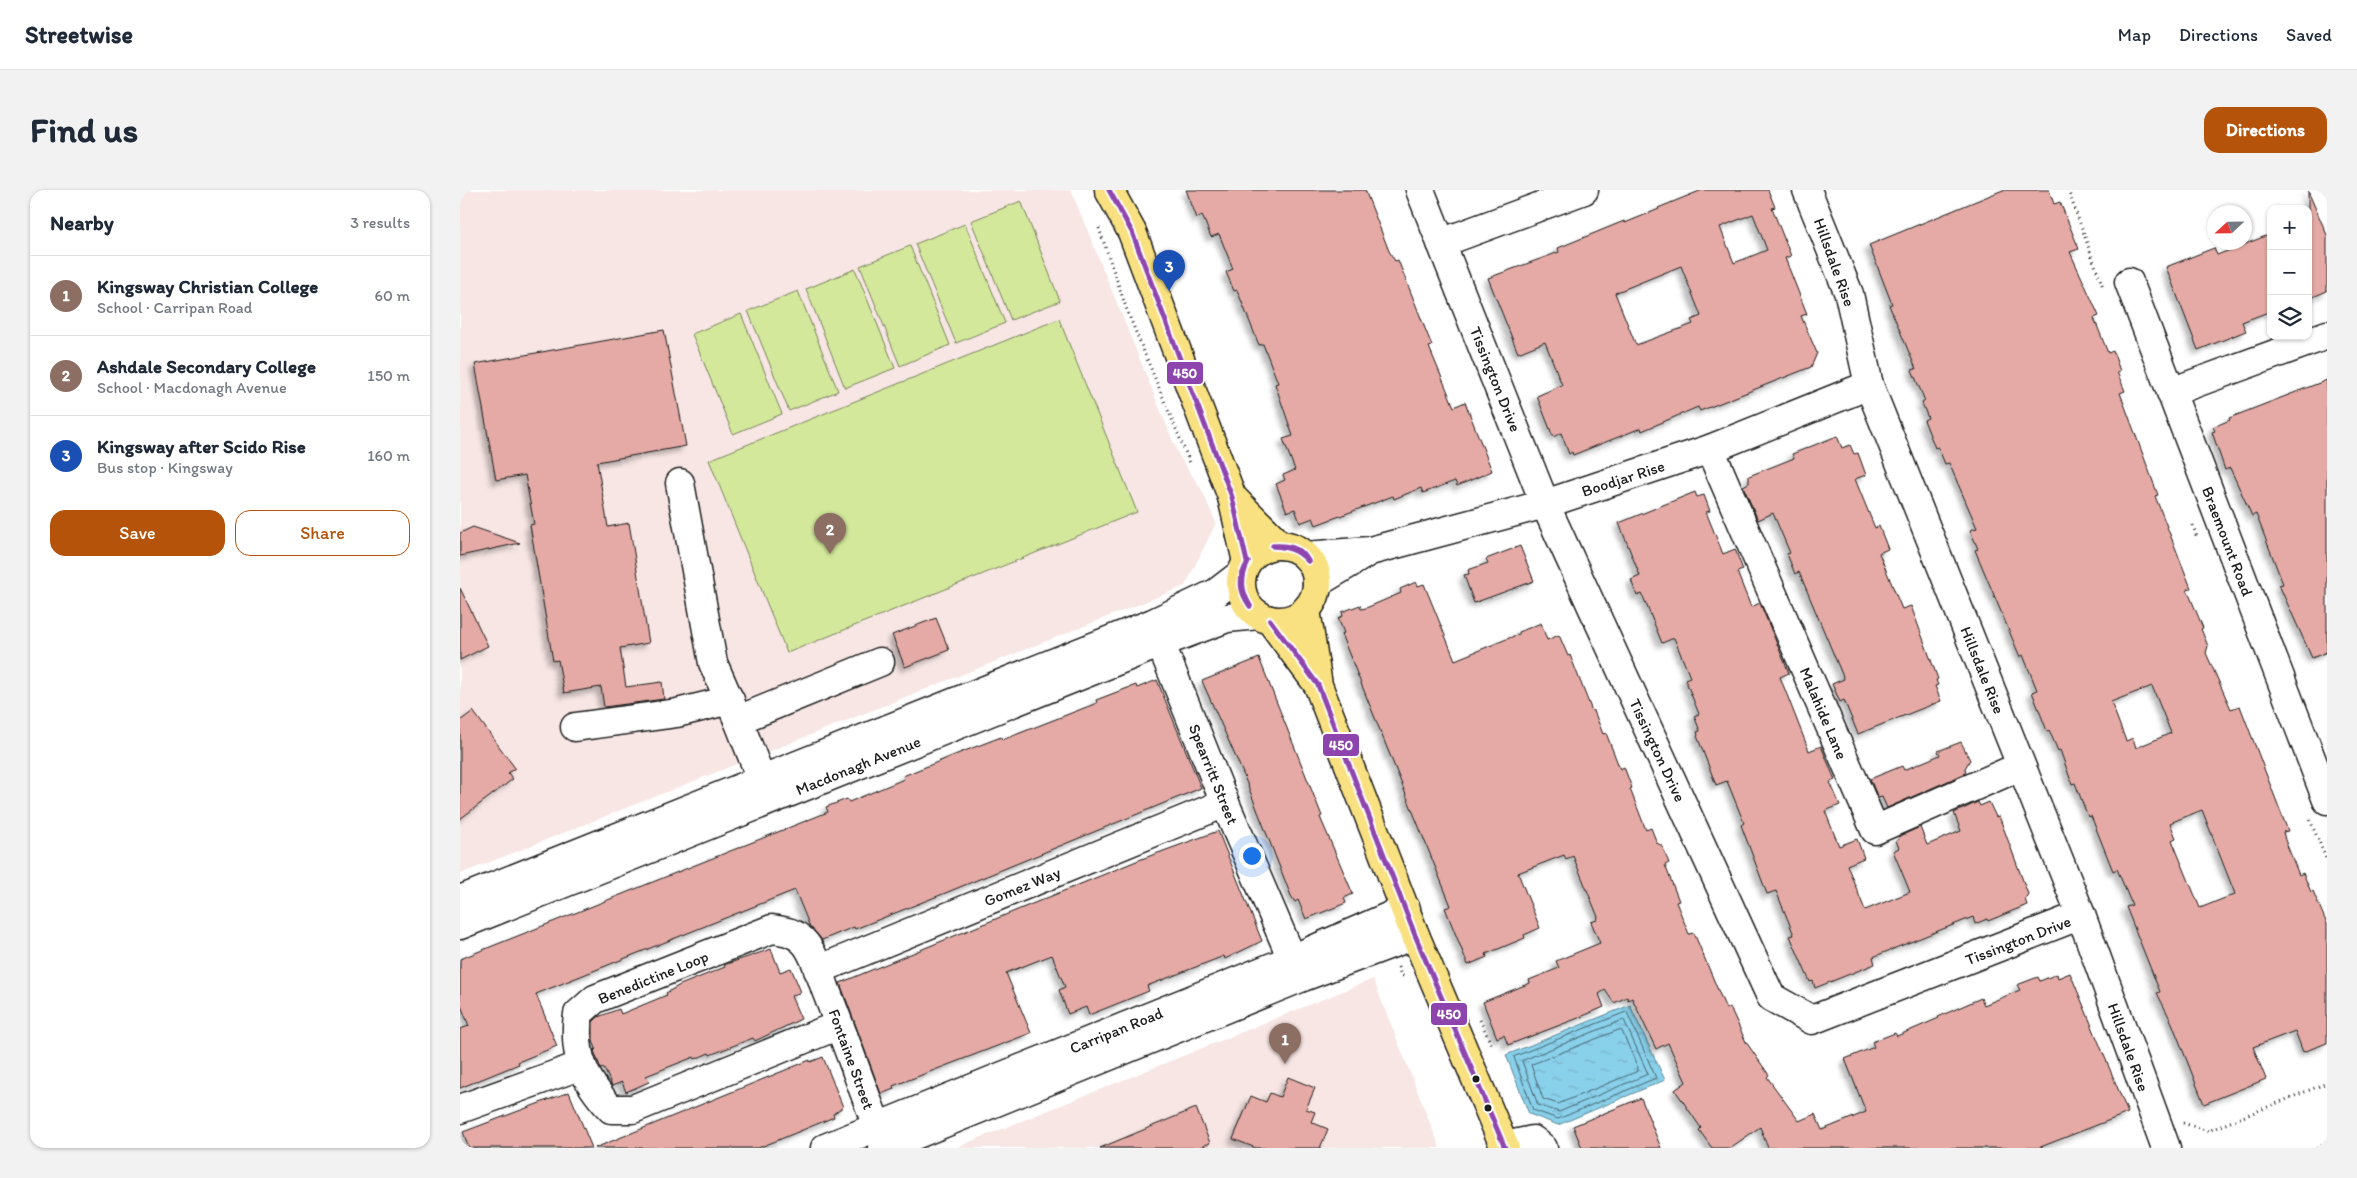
<!DOCTYPE html>
<html lang="en">
<head>
<meta charset="utf-8">
<style>
  body { margin:0; font-family:Itim,sans-serif; background:#f2f2f3; color:#1f2937 }
  .controls { position:absolute; right:15px; top:15px; display:grid; overflow:hidden; border-radius:10px; box-shadow:0 1px 4px #0004 }
  .controls button { width:45px; height:45px; display:grid; place-items:center; padding:0; border:0; border-bottom:1px solid #e0e1e3; background:#fff; color:#1f2937; font:25px sans-serif }
  .compass { position:absolute; left:1747px; top:15px; width:45px; height:45px; border-radius:50%; background:#fff; box-shadow:0 1px 4px #0004; rotate:248deg }
  .you { position:absolute; left:791px; top:665px; width:18px; height:18px; margin:-12px; border:4px solid #fff; border-radius:50%; background:#1a73e8; box-shadow:0 0 0 8px #1a73e833 }
  .badge { display:grid; place-items:center; width:32px; height:32px; border-radius:50%; background:#b45309; color:#fff; font-size:16px; font-weight:700 }
  .pin { position:absolute; translate:-50% -41px; filter:drop-shadow(0 1px 2px #0008) }
  .pin::after { content:''; position:absolute; top:26px; width:18px; height:15px; background:inherit; clip-path:polygon(0 0,100% 0,50% 100%) }
  .list { margin:0; padding:0; list-style:none }
  h2 { display:flex; justify-content:space-between; align-items:center; height:65px; margin:0; padding:0 20px; font-size:21px }
  h2 small { font-size:16px; font-weight:400; color:#747a83 }
  .list li { display:grid; grid-template-columns:32px 1fr auto; gap:15px; align-items:center; box-sizing:border-box; height:80px; padding:0 20px; border-top:1px solid #e0e1e3 }
  .list b { display:block; font-size:19px; white-space:nowrap }
  .list p { margin:0; font-size:16px; white-space:nowrap; color:#747a83 }
  .list em { font-size:16px; font-style:normal; color:#747a83 }
  .actions { display:flex; gap:10px; padding:15px 20px }
  .actions a { flex:1; padding:11px 0; border:1px solid #b45309; border-radius:15px; text-align:center; font-size:18px; color:#b45309 }
  .actions .main { background:#b45309; color:#fff }
  .icon { flex:none; width:28px; height:28px; fill:none; stroke:currentColor; stroke-width:2; stroke-linecap:round; stroke-linejoin:round }
  .map { position:relative; flex:none; width:1867px; height:958px; overflow:hidden; border-radius:15px }
  header { display:flex; align-items:center; gap:30px; box-sizing:border-box; height:70px; padding:0 25px; background:#fff; border-bottom:1px solid #e0e1e3 }
  header strong { font-size:24px }
  nav { display:flex; gap:28px; margin-inline-start:auto; font-size:18px }
  .intro { display:flex; align-items:center; justify-content:space-between; box-sizing:border-box; height:120px; padding:0 30px }
  h1 { margin:0; font-size:35px }
  .button { padding:12px 22px; border-radius:15px; background:#b45309; color:#fff; font-size:18px; font-weight:700 }
  main { display:flex; gap:30px; padding:0 30px }
  aside { flex:1; background:#fff; border-radius:15px; box-shadow:0 1px 4px #0004 }
  .map>svg:first-child { display:block }
  .built { fill:#f7e6e4 }
  .pitch { fill:#d4e89c; stroke:#78825c }
  .water { fill:url(#water-ripples); stroke:#5d8898 }
  .lines { fill:none; stroke-linecap:round; stroke-linejoin:round }
  .shore { stroke:#48646e; stroke-width:1 }
  .building { fill:#e5aaa5; stroke:#1c1c1c; fill-rule:evenodd; filter:url(#shadow) }
  .minor-casing { stroke:#1c1c1c; stroke-width:31 }
  .major-casing { stroke:#1c1c1c; stroke-width:31 }
  .path { stroke:#1c1c1c; stroke-width:3; stroke-dasharray:1 4; stroke-linecap:butt }
  .minor { stroke:#fff; stroke-width:28 }
  .major { stroke:#f9e181; stroke-width:28 }
  .bus-1-casing { stroke:#fff; stroke-width:9 }
  .bus-1 { stroke:#8e44ad; stroke-width:5 }
  .bus-dot { fill:#1c1c1c; stroke:#fff; stroke-width:2 }
  .labels { text-anchor:middle; stroke-width:5; stroke-linejoin:round; paint-order:stroke }
  .street-label { font-size:16px; fill:#1c1c1c; stroke:#fff }
  .line-badge { stroke:#fff; stroke-width:2 }
  .badge-label { font-size:14px; text-anchor:middle; font-weight:bold; fill:#fff }
</style>
</head>
<body>
<header>
<strong>Streetwise</strong>
<nav><a>Map</a><a>Directions</a><a>Saved</a></nav>
</header>
<div class="intro"><h1>Find us</h1><a class="button">Directions</a></div>
<main>
<aside>
<h2>Nearby<small>3 results</small></h2>
<ul class="list">
<li><span class="badge" style="background:#8d6e63">1</span><div><b>Kingsway Christian College</b><p>School · Carripan Road</p></div><em>60 m</em></li>
<li><span class="badge" style="background:#8d6e63">2</span><div><b>Ashdale Secondary College</b><p>School · Macdonagh Avenue</p></div><em>150 m</em></li>
<li><span class="badge" style="background:#1a4fb4">3</span><div><b>Kingsway after Scido Rise</b><p>Bus stop · Kingsway</p></div><em>160 m</em></li>
</ul>
<div class="actions"><a class="main">Save</a><a>Share</a></div>
</aside>
<div class="map">
<svg width="1867" height="958" viewBox="0 0 1867 958">
  <defs>
    <pattern id="water-ripples" width="26" height="14" patternUnits="userSpaceOnUse" patternTransform="scale(1.25)"><rect width="26" height="14" fill="#89d0ea"/><path d="M2 4q2-2 4 0t4 0M15 11q2-2 4 0t4 0" fill="none" stroke="#76b2c8"/></pattern>
    <filter id="shadow"><feDropShadow dx="-4.5" dy="4.5" stdDeviation="2.5" flood-color="#0004"/></filter>
  </defs>
  <rect width="100%" height="100%" fill="#fff"/>
  <filter id="ink" filterUnits="userSpaceOnUse"><feTurbulence type="fractalNoise" baseFrequency=".02" numOctaves="2"/><feDisplacementMap in="SourceGraphic" scale="10" xChannelSelector="R" yChannelSelector="G"/><feConvolveMatrix kernelMatrix="1 2 1 2 8 2 1 2 1" color-interpolation-filters="sRGB"/></filter>
  <g filter="url(#ink)">
    <g class="built">
      <path d="M 0,0 L 611,0 L 719,266 L 742,300 L 756,333 L 725,396 L 0,684 Z"/>
      <path d="M 913,789 L 980,958 L 495,958 Z"/>
    </g>
    <g class="pitch">
      <path d="M 561,11 L 600,111 L 551,130 L 511,31 Z"/>
      <path d="M 505,34 L 545,133 L 496,153 L 455,54 Z"/>
      <path d="M 450,56 L 490,155 L 440,176 L 400,76 Z"/>
      <path d="M 395,79 L 435,178 L 385,198 L 346,99 Z"/>
      <path d="M 338,101 L 378,201 L 329,221 L 288,121 Z"/>
      <path d="M 281,124 L 322,224 L 273,244 L 232,144 Z"/>
      <path d="M 599,129 L 677,322 L 327,463 L 249,270 Z"/>
    </g>
    <path class="water" d="M 1170,815 L 1205,890 L 1098,935 L 1069,924 L 1046,865 Z"/>
    <g class="lines">
      <g class="shore">
        <path d="M 1167,822 L 1196,888 L 1098,929 L 1073,920 L 1054,867 Z"/>
        <path d="M 1164,830 L 1188,884 L 1099,922 L 1078,915 L 1062,871 Z"/>
        <path d="M 1159,840 L 1162,841 L 1178,878 L 1178,881 L 1098,914 L 1083,909 L 1071,875 Z"/>
      </g>
    </g>
    <g class="building">
      <path d="M 726,0 L 905,0 L 929,61 L 935,71 L 938,70 L 972,156 L 969,157 L 994,217 L 1005,212 L 1032,281 L 997,296 L 995,291 L 963,303 L 961,298 L 934,309 L 933,306 L 856,335 L 853,328 L 840,333 L 835,319 L 827,322 L 816,294 L 825,290 L 823,285 L 835,280 L 823,249 L 833,246 L 815,194 L 818,193 L 803,154 L 799,155 L 777,100 L 774,101 L 766,82 L 773,79 L 759,44 L 751,47 L 742,25 L 737,28 Z"/>
      <path d="M 1242,0 L 1308,0 L 1315,17 L 1312,18 L 1331,66 L 1325,68 L 1347,124 L 1341,126 L 1357,163 L 1351,177 L 1240,221 L 1238,217 L 1182,241 L 1181,238 L 1113,265 L 1112,262 L 1109,264 L 1101,243 L 1093,247 L 1077,206 L 1102,195 L 1085,152 L 1058,163 L 1028,88 L 1099,62 L 1098,58 L 1164,31 L 1165,33 L 1199,19 L 1198,18 ZM 1293,24 L 1307,60 L 1274,73 L 1260,37 ZM 1221,76 L 1241,126 L 1231,130 L 1233,134 L 1176,155 L 1155,103 Z"/>
      <path d="M 1543,0 L 1589,0 L 1594,14 L 1600,12 L 1619,59 L 1610,62 L 1639,126 L 1634,128 L 1648,163 L 1653,161 L 1660,181 L 1657,182 L 1665,201 L 1660,203 L 1698,305 L 1695,306 L 1731,398 L 1727,399 L 1743,438 L 1741,439 L 1748,456 L 1746,463 L 1771,519 L 1780,516 L 1828,641 L 1823,642 L 1825,650 L 1839,685 L 1843,683 L 1851,702 L 1853,701 L 1867,734 L 1867,853 L 1843,862 L 1835,841 L 1793,857 L 1806,889 L 1744,914 L 1712,833 L 1697,803 L 1700,802 L 1666,717 L 1672,715 L 1657,679 L 1653,681 L 1631,626 L 1628,627 L 1615,593 L 1612,594 L 1600,560 L 1598,561 L 1589,540 L 1587,541 L 1572,502 L 1577,500 L 1563,465 L 1560,467 L 1515,360 L 1518,359 L 1510,340 L 1517,338 L 1489,273 L 1485,274 L 1478,257 L 1475,258 L 1464,230 L 1468,228 L 1462,213 L 1465,211 L 1452,180 L 1456,179 L 1429,115 L 1432,114 L 1409,55 ZM 1692,496 L 1711,543 L 1676,558 L 1673,548 L 1666,551 L 1651,512 ZM 1742,620 L 1775,704 L 1740,718 L 1712,650 L 1716,648 L 1710,633 Z"/>
      <path d="M 1848,1 L 1867,45 L 1867,101 L 1848,109 Z"/>
      <path d="M 1811,44 L 1811,121 L 1782,132 L 1786,141 L 1738,160 L 1706,77 L 1754,58 L 1757,65 Z"/>
      <path d="M 204,140 L 226,256 L 137,272 L 148,337 L 169,333 L 189,453 L 160,458 L 166,497 L 202,492 L 204,509 L 144,517 L 141,497 L 104,503 L 98,470 L 93,471 L 70,335 L 74,334 L 65,285 L 36,290 L 15,174 Z"/>
      <path d="M 1867,190 L 1867,462 L 1852,468 L 1819,395 L 1823,394 L 1796,324 L 1792,326 L 1770,278 L 1765,280 L 1752,242 L 1755,241 L 1753,237 L 1770,230 L 1769,228 Z"/>
      <path d="M 1377,246 L 1382,258 L 1390,255 L 1394,264 L 1398,263 L 1406,285 L 1395,289 L 1415,338 L 1419,336 L 1428,359 L 1419,363 L 1442,419 L 1451,416 L 1478,489 L 1476,490 L 1478,495 L 1475,496 L 1481,511 L 1398,544 L 1384,510 L 1380,512 L 1372,494 L 1384,489 L 1339,382 L 1335,384 L 1327,364 L 1330,363 L 1313,323 L 1298,330 L 1283,296 L 1289,293 L 1289,286 L 1334,268 L 1332,264 Z"/>
      <path d="M 1235,302 L 1237,307 L 1244,305 L 1250,321 L 1246,322 L 1263,364 L 1275,359 L 1283,380 L 1277,382 L 1291,417 L 1300,413 L 1329,483 L 1320,487 L 1349,561 L 1361,556 L 1375,590 L 1370,592 L 1380,615 L 1365,621 L 1379,656 L 1397,649 L 1404,668 L 1387,675 L 1405,720 L 1450,702 L 1433,661 L 1439,658 L 1436,651 L 1439,649 L 1438,647 L 1460,637 L 1467,655 L 1501,641 L 1494,623 L 1518,612 L 1520,616 L 1529,612 L 1536,627 L 1539,626 L 1568,704 L 1565,709 L 1567,715 L 1528,731 L 1527,729 L 1515,734 L 1513,727 L 1413,767 L 1415,774 L 1355,798 L 1353,791 L 1350,792 L 1330,746 L 1334,745 L 1316,701 L 1307,704 L 1281,635 L 1284,633 L 1267,591 L 1256,595 L 1237,546 L 1238,545 L 1237,542 L 1240,541 L 1234,526 L 1239,524 L 1225,489 L 1230,487 L 1214,448 L 1202,453 L 1182,404 L 1177,406 L 1171,390 L 1180,386 L 1159,333 Z"/>
      <path d="M 13,337 L 60,353 L 0,366 L 0,343 Z"/>
      <path d="M 1060,356 L 1074,391 L 1014,413 L 1004,385 L 1009,384 L 1008,380 L 1028,373 L 1026,369 Z"/>
      <path d="M 956,392 L 958,396 L 964,394 L 995,470 L 1059,444 L 1059,442 L 1081,433 L 1087,450 L 1099,445 L 1108,466 L 1110,465 L 1132,521 L 1134,521 L 1143,544 L 1146,543 L 1160,579 L 1164,577 L 1172,598 L 1170,599 L 1186,640 L 1191,638 L 1197,653 L 1202,656 L 1209,673 L 1205,675 L 1219,711 L 1216,712 L 1229,744 L 1234,743 L 1266,819 L 1270,817 L 1286,852 L 1309,885 L 1307,887 L 1339,931 L 1355,924 L 1362,940 L 1406,922 L 1385,869 L 1414,857 L 1412,852 L 1435,843 L 1437,846 L 1479,828 L 1478,827 L 1521,808 L 1524,815 L 1560,800 L 1557,795 L 1578,787 L 1580,791 L 1597,784 L 1598,788 L 1610,783 L 1668,923 L 1578,958 L 1308,958 L 1300,937 L 1270,958 L 1252,958 L 1239,940 L 1241,938 L 1215,900 L 1226,892 L 1208,853 L 1196,859 L 1172,808 L 1168,810 L 1167,807 L 1154,813 L 1145,800 L 1139,804 L 1144,817 L 1116,829 L 1048,855 L 1044,845 L 1037,848 L 1023,812 L 1070,793 L 1069,790 L 1099,778 L 1096,771 L 1140,753 L 1131,732 L 1137,730 L 1138,727 L 1113,666 L 1106,669 L 1104,665 L 1058,683 L 1080,738 L 1064,745 L 1065,748 L 1026,764 L 1027,767 L 1008,775 L 985,718 L 991,716 L 881,444 L 884,443 L 878,428 L 883,426 L 882,422 L 900,415 L 901,419 L 906,418 L 941,403 L 940,399 Z"/>
      <path d="M 0,398 L 28,456 L 0,470 Z"/>
      <path d="M 476,428 L 489,460 L 445,477 L 432,445 Z"/>
      <path d="M 799,468 L 862,626 L 860,627 L 893,704 L 884,708 L 886,713 L 846,729 L 838,710 L 835,712 L 831,706 L 782,581 L 742,491 Z"/>
      <path d="M 697,490 L 741,598 L 483,704 L 395,739 L 394,737 L 362,750 L 350,737 L 335,700 L 76,804 L 97,856 L 58,872 L 59,874 L 0,898 L 0,839 L 9,836 L 0,813 L 0,769 L 368,622 L 366,617 L 387,609 L 389,612 L 444,589 L 443,586 L 502,562 L 541,547 L 542,550 L 637,513 L 636,510 L 657,502 L 676,495 L 677,498 Z"/>
      <path d="M 13,521 L 55,578 L 48,583 L 53,589 L 0,629 L 0,531 Z"/>
      <path d="M 1501,552 L 1510,570 L 1505,578 L 1506,583 L 1427,618 L 1422,607 L 1418,608 L 1410,589 L 1442,576 L 1444,580 L 1480,565 L 1478,561 Z"/>
      <path d="M 758,641 L 802,751 L 765,769 L 764,766 L 687,796 L 689,801 L 629,825 L 626,817 L 608,824 L 599,800 L 605,797 L 592,765 L 546,783 L 571,843 L 433,896 L 434,899 L 421,904 L 380,793 L 679,670 Z"/>
      <path d="M 311,759 L 320,782 L 331,778 L 341,802 L 331,806 L 341,829 L 295,851 L 293,848 L 250,865 L 249,863 L 235,869 L 234,867 L 186,886 L 189,892 L 166,902 L 162,892 L 152,896 L 144,878 L 141,879 L 134,861 L 136,859 L 133,850 L 133,832 L 138,827 L 159,819 L 161,824 L 207,805 L 206,803 L 220,795 L 265,777 L 264,775 Z"/>
      <path d="M 363,867 L 383,917 L 373,924 L 374,927 L 316,951 L 298,958 L 135,958 L 350,870 L 350,872 Z"/>
      <path d="M 828,887 L 855,898 L 846,919 L 855,922 L 851,932 L 868,939 L 860,958 L 796,958 L 773,949 L 791,906 L 806,912 L 810,903 L 820,907 Z"/>
      <path d="M 109,902 L 132,958 L 9,958 L 3,942 Z"/>
      <path d="M 1181,908 L 1201,958 L 1122,958 L 1113,936 Z"/>
      <path d="M 736,918 L 750,953 L 738,958 L 640,958 Z"/>
    </g>
    <g class="lines">
      <g class="minor-casing">
        <g id="minor">
          <path d="M 960,0 L 1085,314 L 1311,807 L 1352,830 L 1621,725"/>
          <path d="M 1347,0 L 1389,104 L 1409,195 L 1621,725 L 1706,958"/>
          <path d="M 981,53 L 1124,0"/>
          <path d="M 1669,92 L 1867,610"/>
          <path d="M 1711,202 L 1867,145"/>
          <path d="M 1250,259 L 1415,640 L 1561,576"/>
          <path d="M 220,293 L 253,473 L 278,530 L 308,606"/>
          <path d="M 846,366 L 910,361 L 1085,314 L 1250,259 L 1409,195"/>
          <path d="M 857,393 L 905,364"/>
          <path d="M 694,437 L 765,613 L 839,785"/>
          <path d="M 278,530 L 420,472"/>
          <path d="M 115,537 L 217,523 L 270,510"/>
          <path d="M 0,710 L 693,433 L 756,403 L 782,383"/>
          <path d="M 0,735 L 701,453 L 767,428 L 799,425"/>
          <path d="M 358,780 L 765,613"/>
          <path d="M 379,835 L 173,919 L 151,919 C 123,889 113,865 118,824 L 135,809 L 312,739 C 325,741 334,742 343,751 C 354,761 362,790 367,803 C 387,854 405,906 425,957"/>
          <path d="M 0,919 L 122,875"/>
          <path d="M 1045,956 L 1073,950 L 1083,958"/>
          <path d="M 365,958 L 832,769 L 946,719"/>
          <path d="M 423,958 L 843,787 L 955,745"/>
        </g>
      </g>
      <g class="major-casing">
        <g id="major">
          <path d="M 649,0 L 672,42 L 772,307 L 787,372"/>
          <path d="M 772,307 L 820,355"/>
          <circle cx="819" cy="393" r="38"/>
          <path d="M 846,420 L 858,495 L 955,745 L 1045,958"/>
          <path d="M 810,430 L 856,492"/>
        </g>
      </g>
      <g class="path">
        <path d="M 1608,0 L 1643,97"/>
        <path d="M 639,38 L 668,123 L 730,273"/>
        <path d="M 1733,335 L 1737,348"/>
        <path d="M 1850,630 L 1867,671"/>
        <path d="M 938,777 L 941,785 L 945,787"/>
        <path d="M 1020,830 L 1032,856"/>
        <path d="M 1723,933 L 1748,941 L 1867,893"/>
        <path d="M 1857,958 L 1867,951"/>
      </g>
      <use href="#minor" class="minor"/>
      <use href="#major" class="major"/>
      <g class="bus-1-casing">
        <g id="bus-1">
          <path d="M 649,0 L 672,42 L 772,307 L 787,372"/>
          <path d="M 813,356 C 828,357 838,360 848,371"/>
          <path d="M 813,356 C 827,355 841,357 848,371"/>
          <path d="M 788,372 C 780,389 781,400 790,416"/>
          <path d="M 788,372 C 778,388 779,401 790,416"/>
          <path d="M 810,430 L 858,495 L 955,745 L 1045,958"/>
        </g>
      </g>
      <use href="#bus-1" class="bus-1"/>
    </g>
  </g>
  <g class="bus-dot">
    <circle cx="1016" cy="889" r="4.5"/>
    <circle cx="1028" cy="918" r="4.5"/>
  </g>
  <g class="labels">
    <g class="street-label">
      <text transform="translate(1375 72) rotate(70)" y="6">Hillsdale Rise</text>
      <text transform="translate(1036 189) rotate(68)" y="6">Tissington Drive</text>
      <text transform="translate(1163 288) rotate(-18)" y="6">Boodjar Rise</text>
      <text transform="translate(1768 351) rotate(69)" y="6">Braemount Road</text>
      <text transform="translate(1523 480) rotate(68)" y="6">Hillsdale Rise</text>
      <text transform="translate(1364 523) rotate(67)" y="6">Malahide Lane</text>
      <text transform="translate(1198 560) rotate(65)" y="6">Tissington Drive</text>
      <text transform="translate(398 575) rotate(-22)" y="6">Macdonagh Avenue</text>
      <text transform="translate(754 584) rotate(68)" y="6">Spearritt Street</text>
      <text transform="translate(562 696) rotate(-22)" y="6">Gomez Way</text>
      <text transform="translate(1558 750) rotate(-21)" y="6">Tissington Drive</text>
      <text transform="translate(193 787) rotate(-22)" y="6">Benedictine Loop</text>
      <text transform="translate(656 840) rotate(-22)" y="6">Carripan Road</text>
      <text transform="translate(1669 857) rotate(70)" y="6">Hillsdale Rise</text>
      <text transform="translate(392 869) rotate(70)" y="6">Fontaine Street</text>
    </g>
  </g>
  <g class="line-badge">
    <rect x="706" y="171" width="38" height="24" rx="5" fill="#8e44ad"/>
    <rect x="862" y="543" width="38" height="24" rx="5" fill="#8e44ad"/>
    <rect x="970" y="812" width="38" height="24" rx="5" fill="#8e44ad"/>
  </g>
  <g class="badge-label">
    <text x="725" y="188">450</text>
    <text x="881" y="560">450</text>
    <text x="989" y="829">450</text>
  </g>
</svg>
<div class="controls">
<button>+</button>
<button>−</button>
<button><svg class="icon" aria-label="layers" viewBox="0 0 24 24"><path d="M12 4l9 5-9 5-9-5zM3 14l9 5 9-5"/></svg></button>
</div>
<svg class="compass" viewBox="-18 -18 36 36"><path d="M0-13l5 13h-10z" fill="#e53935"/><path d="M0 13l5-13h-10z" fill="#747a83"/></svg>
<div class="you"></div>
<div class="pin badge" style="left:825px;top:874px;background:#8d6e63">1</div>
<div class="pin badge" style="left:370px;top:364px;background:#8d6e63">2</div>
<div class="pin badge" style="left:709px;top:101px;background:#1a4fb4">3</div>
</div>
</main>
</body>
</html>
